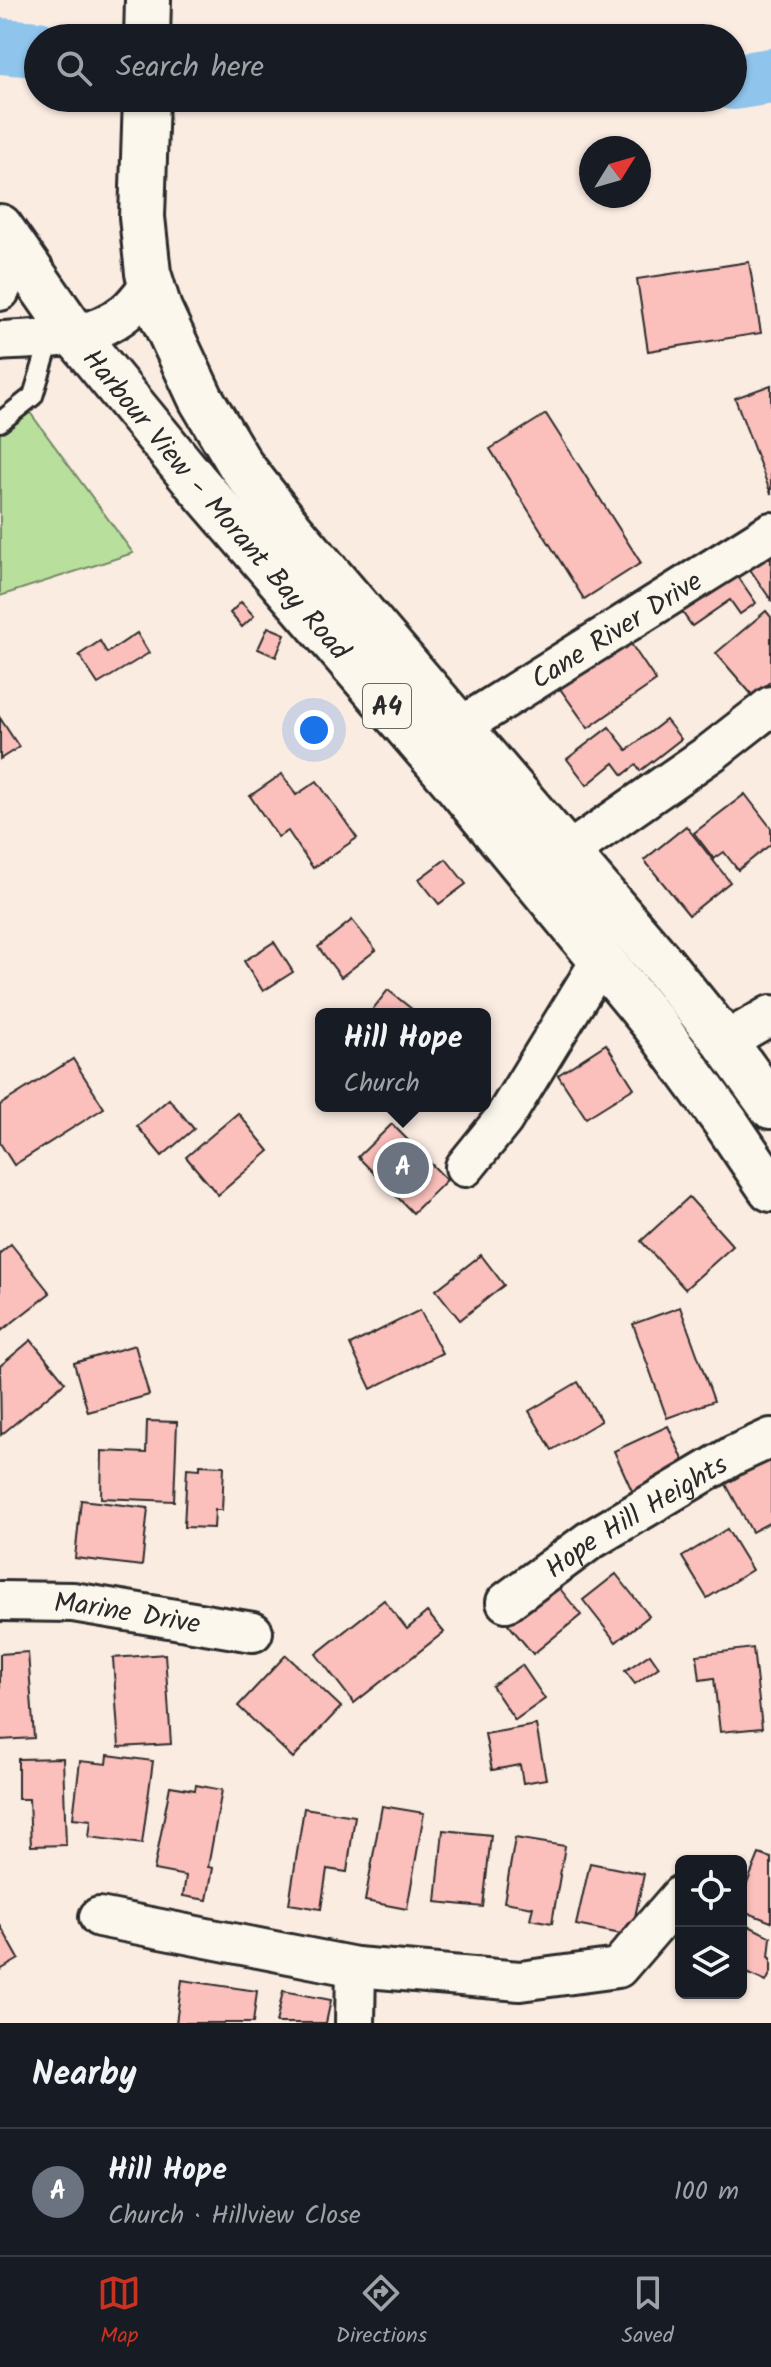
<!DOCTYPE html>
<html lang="en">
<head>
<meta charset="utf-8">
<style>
  body { margin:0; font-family:Kalam,sans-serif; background:#242831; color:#f1f3f6 }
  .controls { position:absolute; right:24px; bottom:24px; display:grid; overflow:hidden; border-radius:12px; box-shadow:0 2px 6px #0004 }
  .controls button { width:72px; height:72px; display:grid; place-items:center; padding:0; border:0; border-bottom:2px solid #363941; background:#171b24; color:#f1f3f6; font:40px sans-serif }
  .compass { position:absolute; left:579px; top:136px; width:72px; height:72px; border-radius:50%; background:#171b24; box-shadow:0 2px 6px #0004; rotate:53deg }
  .you { position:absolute; left:314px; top:730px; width:28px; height:28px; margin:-20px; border:6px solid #fff; border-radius:50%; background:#1a73e8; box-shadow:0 0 0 12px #1a73e833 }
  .badge { display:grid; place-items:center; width:52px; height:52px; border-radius:50%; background:#c8321e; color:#fff; font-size:26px; font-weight:700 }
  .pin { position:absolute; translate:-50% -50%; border:4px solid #fff; box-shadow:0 2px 8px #0006 }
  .popup { position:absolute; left:315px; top:1008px; width:176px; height:104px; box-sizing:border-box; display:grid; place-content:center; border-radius:12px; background:#171b24; filter:drop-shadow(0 2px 6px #0005); font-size:26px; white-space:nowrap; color:#9ea1a6 }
  .popup b { font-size:30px; color:#f1f3f6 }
  .popup::after { content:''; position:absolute; left:50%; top:100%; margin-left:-16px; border:16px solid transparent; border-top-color:#171b24 }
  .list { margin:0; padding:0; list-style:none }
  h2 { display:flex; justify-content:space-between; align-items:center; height:104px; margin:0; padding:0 32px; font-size:34px }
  h2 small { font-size:26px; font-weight:400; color:#9ea1a6 }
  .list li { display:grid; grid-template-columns:52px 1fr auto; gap:24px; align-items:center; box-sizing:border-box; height:128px; padding:0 32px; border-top:2px solid #363941 }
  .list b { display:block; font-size:30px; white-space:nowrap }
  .list p { margin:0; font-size:26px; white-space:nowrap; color:#9ea1a6 }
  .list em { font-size:26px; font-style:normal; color:#9ea1a6 }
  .icon { flex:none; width:44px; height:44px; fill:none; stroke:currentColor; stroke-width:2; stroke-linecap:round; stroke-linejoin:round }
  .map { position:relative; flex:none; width:771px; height:2023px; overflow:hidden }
  .search { position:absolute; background:#171b24; box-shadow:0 2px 6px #0004; left:24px; right:24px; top:24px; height:88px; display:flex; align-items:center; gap:20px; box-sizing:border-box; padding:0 28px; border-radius:44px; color:#9ea1a6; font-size:30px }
  .sheet { height:232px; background:#171b24 }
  nav { display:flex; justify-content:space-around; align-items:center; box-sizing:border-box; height:112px; border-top:2px solid #363941; background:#171b24; font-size:22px; color:#9ea1a6 }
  nav a { display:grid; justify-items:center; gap:4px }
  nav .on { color:#c8321e }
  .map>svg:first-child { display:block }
  .green { fill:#b8e09c; stroke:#728664; stroke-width:2 }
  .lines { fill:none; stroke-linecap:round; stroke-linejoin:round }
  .river { stroke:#8fc4ec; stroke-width:56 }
  .building { fill:#fcc0bc; stroke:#2b2b2b; stroke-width:2 }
  .lane-casing { stroke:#2b2b2b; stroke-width:24 }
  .street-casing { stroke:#2b2b2b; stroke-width:44 }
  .highway-casing { stroke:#2b2b2b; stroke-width:50 }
  .lane { stroke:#fbf7ec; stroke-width:18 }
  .street { stroke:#fbf7ec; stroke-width:38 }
  .highway { stroke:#fbf7ec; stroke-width:44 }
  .labels { text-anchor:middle; stroke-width:7; stroke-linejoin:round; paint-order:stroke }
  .shield { fill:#fbf7ec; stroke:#696865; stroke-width:2 }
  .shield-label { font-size:26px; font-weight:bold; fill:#2b2b2b }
  .street-label { font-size:28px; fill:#2b2b2b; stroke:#fbf7ec }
</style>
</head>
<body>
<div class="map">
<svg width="771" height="2023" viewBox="0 0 771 2023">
  <rect width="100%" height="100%" fill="#fbece2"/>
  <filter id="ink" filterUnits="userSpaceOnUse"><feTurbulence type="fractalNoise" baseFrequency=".0125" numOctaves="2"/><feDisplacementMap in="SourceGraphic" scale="16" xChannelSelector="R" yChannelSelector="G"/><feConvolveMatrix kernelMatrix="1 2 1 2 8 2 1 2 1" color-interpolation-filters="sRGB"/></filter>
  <g filter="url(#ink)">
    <path class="green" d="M 26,407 L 133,553 L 0,596 L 0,409 Z"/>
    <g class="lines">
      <g class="river">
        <path d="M 0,46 L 38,49"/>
        <path d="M 733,82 L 771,76"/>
      </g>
    </g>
    <g class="building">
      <path d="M 749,262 L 761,333 L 648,351 L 637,279 Z"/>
      <path d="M 771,385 L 771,494 L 735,398 Z"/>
      <path d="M 546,414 L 641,563 L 584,599 L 490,449 Z"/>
      <path d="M 771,548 L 771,600 L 747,565 Z"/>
      <path d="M 732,568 L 756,603 L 740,614 L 730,600 L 692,626 L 677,605 Z"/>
      <path d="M 241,602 L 254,616 L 242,627 L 230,613 Z"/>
      <path d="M 766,611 L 771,617 L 771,681 L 753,696 L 716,653 Z"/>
      <path d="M 268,627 L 285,634 L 276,657 L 258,649 Z"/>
      <path d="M 137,633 L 149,653 L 98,684 L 79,655 L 100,641 L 107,653 Z"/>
      <path d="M 625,635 L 656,681 L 588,728 L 556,683 Z"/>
      <path d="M 0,718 L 19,747 L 0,759 Z"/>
      <path d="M 666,720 L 681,739 L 640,771 L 636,765 L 623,775 L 614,763 L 587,785 L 567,759 L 609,727 L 627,750 Z"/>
      <path d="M 282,774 L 296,795 L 317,781 L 357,838 L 313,868 L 288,831 L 278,837 L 250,796 Z"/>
      <path d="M 745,794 L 771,828 L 771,844 L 738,870 L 724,852 L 714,859 L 694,833 Z"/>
      <path d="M 686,826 L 730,882 L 689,915 L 644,860 Z"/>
      <path d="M 446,859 L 466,884 L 439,904 L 419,879 Z"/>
      <path d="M 352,920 L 376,950 L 341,977 L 318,947 Z"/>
      <path d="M 274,942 L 293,972 L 263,991 L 244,961 Z"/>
      <path d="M 388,990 L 418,1014 L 369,1014 Z"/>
      <path d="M 606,1044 L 634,1088 L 586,1118 L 558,1075 Z"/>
      <path d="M 73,1059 L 104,1108 L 14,1165 L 0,1143 L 0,1105 Z"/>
      <path d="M 169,1099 L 194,1129 L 162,1156 L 137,1126 Z"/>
      <path d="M 238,1113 L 269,1151 L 218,1195 L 186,1157 Z"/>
      <path d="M 392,1124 L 447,1180 L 413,1213 L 358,1157 Z"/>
      <path d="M 689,1197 L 733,1246 L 685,1289 L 641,1241 Z"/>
      <path d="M 11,1244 L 50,1293 L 0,1332 L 0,1253 Z"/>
      <path d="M 481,1255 L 504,1285 L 460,1320 L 436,1290 Z"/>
      <path d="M 680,1307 L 714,1401 L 667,1418 L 633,1324 Z"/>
      <path d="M 420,1310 L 442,1353 L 371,1389 L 350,1345 Z"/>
      <path d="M 31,1340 L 65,1382 L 1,1435 L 0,1366 Z"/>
      <path d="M 135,1345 L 149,1395 L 88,1412 L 74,1363 Z"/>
      <path d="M 578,1382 L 601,1421 L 552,1450 L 529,1411 Z"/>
      <path d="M 147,1421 L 177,1422 L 174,1501 L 101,1498 L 102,1451 L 146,1453 Z"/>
      <path d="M 668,1426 L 687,1468 L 633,1493 L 614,1451 Z"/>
      <path d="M 771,1453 L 771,1522 L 752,1532 L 723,1479 Z"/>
      <path d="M 200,1465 L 224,1466 L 222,1510 L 215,1510 L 214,1528 L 184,1527 L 187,1468 L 200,1469 Z"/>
      <path d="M 81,1500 L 148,1508 L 142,1566 L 75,1558 Z"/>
      <path d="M 727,1529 L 752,1570 L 707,1598 L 682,1557 Z"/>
      <path d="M 616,1574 L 649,1616 L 616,1642 L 583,1600 Z"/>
      <path d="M 557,1585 L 581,1615 L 533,1654 L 508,1624 Z"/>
      <path d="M 384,1600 L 407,1629 L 427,1612 L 444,1632 L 354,1703 L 316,1654 Z"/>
      <path d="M 753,1648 L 762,1728 L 720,1732 L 714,1678 L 700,1680 L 697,1655 Z"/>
      <path d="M 28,1652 L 34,1738 L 0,1740 L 0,1654 Z"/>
      <path d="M 165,1654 L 171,1744 L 119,1747 L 113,1658 Z"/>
      <path d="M 650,1654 L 659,1667 L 635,1684 L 625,1671 Z"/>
      <path d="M 286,1655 L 341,1707 L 293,1758 L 238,1706 Z"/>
      <path d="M 522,1665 L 545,1699 L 515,1720 L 492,1686 Z"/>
      <path d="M 536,1725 L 546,1779 L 523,1783 L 520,1765 L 492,1770 L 485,1734 Z"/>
      <path d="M 108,1755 L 153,1761 L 142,1844 L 89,1837 L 91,1820 L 73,1818 L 80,1761 L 107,1764 Z"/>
      <path d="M 63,1758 L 66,1845 L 31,1846 L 29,1799 L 18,1799 L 18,1759 Z"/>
      <path d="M 196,1785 L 222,1790 L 208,1867 L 213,1868 L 207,1900 L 183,1896 L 186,1876 L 154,1870 L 170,1786 L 195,1790 Z"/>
      <path d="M 382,1806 L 424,1813 L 407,1909 L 365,1901 Z"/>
      <path d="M 304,1808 L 355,1816 L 347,1872 L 327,1869 L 321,1909 L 289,1904 Z"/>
      <path d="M 443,1830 L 491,1835 L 483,1907 L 436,1902 Z"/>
      <path d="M 515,1838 L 565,1846 L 552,1923 L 530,1919 L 533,1907 L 504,1902 Z"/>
      <path d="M 759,1854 L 771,1858 L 771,1922 L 741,1910 L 741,1898 Z"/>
      <path d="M 590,1863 L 644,1874 L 631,1936 L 576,1925 Z"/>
      <path d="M 741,1922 L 771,1937 L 769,1957 L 771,1958 L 771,1972 L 766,1982 L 741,1970 Z"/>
      <path d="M 0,1925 L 19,1959 L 0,1970 Z"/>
      <path d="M 182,1980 L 257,1991 L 253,2023 L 176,2023 Z"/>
      <path d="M 283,1991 L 331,2000 L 326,2023 L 276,2023 Z"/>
    </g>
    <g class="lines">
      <g class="lane-casing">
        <path id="lane" d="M 0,422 L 33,396 L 51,337"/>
      </g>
      <g class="street-casing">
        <g id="street">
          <path d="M 0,291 L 17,250"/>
          <path d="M 0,341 C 43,338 91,341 126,312 C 136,304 143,293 151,283"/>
          <path id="s1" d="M 460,727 L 771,532"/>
          <path d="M 567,853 L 712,752 L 771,706"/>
          <path d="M 725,1042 L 771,1015"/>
          <path d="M 465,1167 L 503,1120 L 601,960"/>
          <path id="s2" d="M 0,1601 L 73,1602 L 253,1632"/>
          <path id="s3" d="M 506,1602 L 589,1541 L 734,1455 L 771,1438"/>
          <path d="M 99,1917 L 356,1967 L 520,1981 L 618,1968 L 681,1895"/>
          <path d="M 355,2023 L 356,1967"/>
        </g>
      </g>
      <g class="highway-casing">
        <g id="highway">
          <path d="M 147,38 L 148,0"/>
          <path d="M 146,98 L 142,217 L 148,273 L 159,309 L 201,399 L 241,466 L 291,530 L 663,965 L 725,1042 L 771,1106"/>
          <path id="s4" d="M 0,227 L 76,336 L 194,480 L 457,785 L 655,1025 L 727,1124 L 771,1189"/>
        </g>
      </g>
      <use href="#lane" class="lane"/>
      <use href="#street" class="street"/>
      <use href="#highway" class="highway"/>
    </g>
  </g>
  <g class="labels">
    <rect class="shield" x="363" y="684" width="48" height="44" rx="6"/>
    <g class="shield-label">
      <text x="387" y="715">A4</text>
    </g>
    <g class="street-label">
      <text dy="10" stroke="none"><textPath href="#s4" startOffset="352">Harbour View - Morant Bay Road</textPath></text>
      <text dy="10" stroke="none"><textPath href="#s1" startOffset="184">Cane River Drive</textPath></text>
      <text dy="10" stroke="none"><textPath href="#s3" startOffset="156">Hope Hill Heights</textPath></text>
      <text dy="10" stroke="none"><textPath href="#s2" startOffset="128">Marine Drive</textPath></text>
    </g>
  </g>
</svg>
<div class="controls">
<button><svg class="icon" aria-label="locate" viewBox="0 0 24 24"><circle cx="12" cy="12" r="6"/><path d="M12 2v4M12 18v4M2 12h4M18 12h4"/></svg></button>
<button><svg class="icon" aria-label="layers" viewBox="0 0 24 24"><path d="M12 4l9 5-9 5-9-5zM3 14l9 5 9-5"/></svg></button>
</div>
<svg class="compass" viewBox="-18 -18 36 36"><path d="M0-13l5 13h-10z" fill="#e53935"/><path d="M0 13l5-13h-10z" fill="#9ea1a6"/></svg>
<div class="you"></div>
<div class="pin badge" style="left:403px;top:1168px;background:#6b7280">A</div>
<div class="popup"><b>Hill Hope</b>Church</div>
<div class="search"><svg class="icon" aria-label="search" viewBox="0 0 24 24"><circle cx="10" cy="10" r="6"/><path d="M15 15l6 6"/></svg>Search here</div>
</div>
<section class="sheet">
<h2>Nearby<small></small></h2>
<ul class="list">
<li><span class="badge" style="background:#6b7280">A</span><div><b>Hill Hope</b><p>Church · Hillview Close</p></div><em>100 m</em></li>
</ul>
</section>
<nav>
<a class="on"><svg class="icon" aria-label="map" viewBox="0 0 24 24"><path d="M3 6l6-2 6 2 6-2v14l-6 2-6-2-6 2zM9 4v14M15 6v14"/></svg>Map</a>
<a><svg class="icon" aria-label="directions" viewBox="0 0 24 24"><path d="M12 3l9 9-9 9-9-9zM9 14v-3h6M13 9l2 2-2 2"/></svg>Directions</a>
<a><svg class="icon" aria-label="saved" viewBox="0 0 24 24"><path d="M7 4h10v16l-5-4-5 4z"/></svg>Saved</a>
</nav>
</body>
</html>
